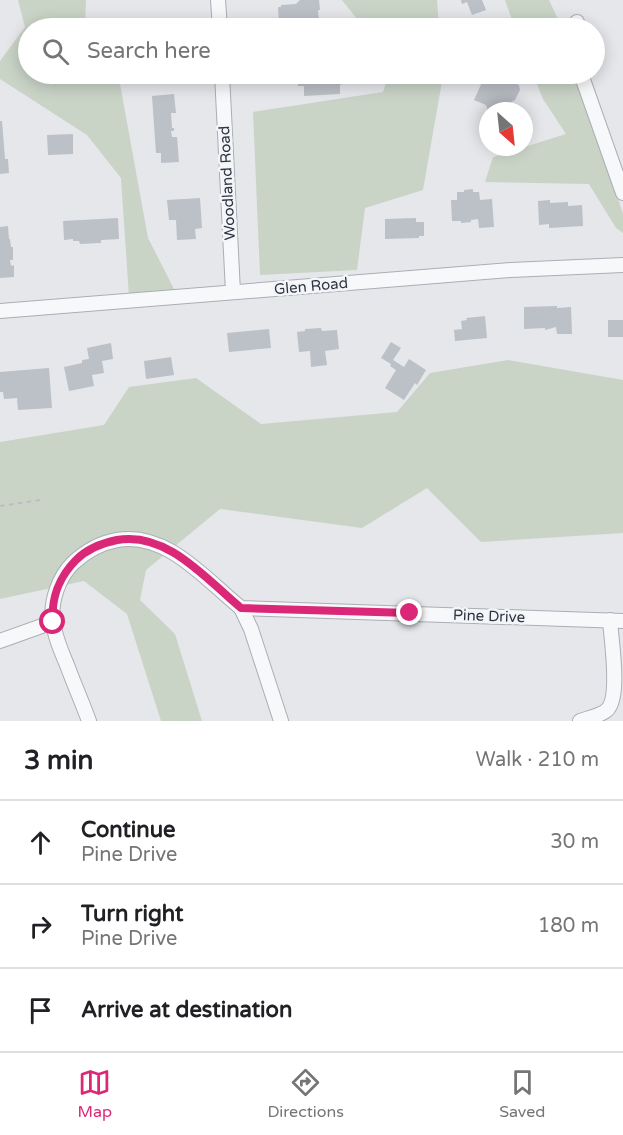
<!DOCTYPE html>
<html lang="en">
<head>
<meta charset="utf-8">
<style>
  body { margin:0; font-family:"Varela Round",sans-serif; background:#f2f2f2; color:#202124 }
  .compass { position:absolute; left:479px; top:102px; width:54px; height:54px; border-radius:50%; background:#fff; box-shadow:0 3px 15px #0003; rotate:153deg }
  .stop { position:absolute; width:18px; height:18px; margin:-14px; border:4px solid #db2777; border-radius:50%; background:#fff }
  .stop.end { background:#db2777; border-color:#fff; box-shadow:0 2px 6px #0008 }
  .list { margin:0; padding:0; list-style:none }
  h2 { display:flex; justify-content:space-between; align-items:center; height:78px; margin:0; padding:0 24px; font-size:26px }
  h2 small { font-size:20px; font-weight:400; color:#757577 }
  .list li { display:grid; grid-template-columns:39px 1fr auto; gap:18px; align-items:center; box-sizing:border-box; height:84px; padding:0 24px; border-top:2px solid #e0e0e0 }
  .list b { display:block; font-size:22px; white-space:nowrap }
  .list p { margin:0; font-size:20px; white-space:nowrap; color:#757577 }
  .list em { font-size:20px; font-style:normal; color:#757577 }
  .icon { flex:none; width:33px; height:33px; fill:none; stroke:currentColor; stroke-width:2; stroke-linecap:round; stroke-linejoin:round }
  .map { position:relative; flex:none; width:623px; height:721px; overflow:hidden }
  .search { position:absolute; background:#fff; box-shadow:0 3px 15px #0003; left:18px; right:18px; top:18px; height:66px; display:flex; align-items:center; gap:15px; box-sizing:border-box; padding:0 21px; border-radius:33px; color:#757577; font-size:22px }
  .sheet { height:330px; background:#fff }
  nav { display:flex; justify-content:space-around; align-items:center; box-sizing:border-box; height:84px; border-top:2px solid #e0e0e0; background:#fff; font-size:16px; color:#757577 }
  nav a { display:grid; justify-items:center; gap:3px }
  nav .on { color:#db2777 }
  .map>svg:first-child { display:block }
  .green { fill:#c9d4c7 }
  .building { fill:#bcc0c7 }
  .lines { fill:none; stroke-linecap:round; stroke-linejoin:round }
  .street-casing { stroke:#aaaeb5; stroke-width:16 }
  .path { stroke:#bbbdc2; stroke-width:2; stroke-dasharray:4.5 4.5; stroke-linecap:butt }
  .street { stroke:#f7f8f9; stroke-width:14 }
  .route { stroke:#db2777; stroke-width:8 }
  .labels { text-anchor:middle; stroke-width:5; stroke-linejoin:round; paint-order:stroke }
  .street-label { font-size:15px; fill:#2e3441; stroke:#f4f5f8 }
</style>
</head>
<body>
<div class="map">
<svg width="623" height="721" viewBox="0 0 623 721">
  <rect width="100%" height="100%" fill="#e5e7eb"/>
  <g class="green">
    <path d="M 18,0 L 86,0 L 85,28 L 28,28 L 28,74 L 103,74 L 120,84 L 148,238 L 174,289 L 129,297 L 121,178 L 87,135 L 0,79 L 0,61 L 25,27 Z"/>
    <path d="M 342,0 L 437,0 L 439,28 L 381,28 L 357,19 Z"/>
    <path d="M 505,0 L 549,0 L 562,28 L 515,28 Z"/>
    <path d="M 389,74 L 441,74 L 441,87 L 423,190 L 365,208 L 357,270 L 260,275 L 253,112 L 383,92 Z"/>
    <path d="M 533,74 L 577,74 L 623,214 L 623,233 L 616,228 L 589,184 L 485,182 L 493,157 L 566,134 L 543,99 Z"/>
    <path d="M 508,360 L 623,380 L 623,533 L 481,542 L 427,488 L 362,528 L 220,509 L 146,570 L 140,600 L 175,634 L 202,721 L 161,721 L 127,614 L 84,581 L 0,599 L 0,442 L 104,425 L 129,387 L 196,378 L 261,424 L 397,412 L 430,373 Z"/>
  </g>
  <g class="building">
    <path d="M 300,0 L 319,0 L 320,10 L 318,10 L 319,22 L 328,21 L 332,28 L 297,28 L 296,22 L 279,23 L 278,7 L 281,7 L 281,5 L 296,4 Z"/>
    <path d="M 461,0 L 482,0 L 486,10 L 472,15 L 467,2 L 462,4 Z"/>
    <path d="M 149,20 L 149,28 L 128,28 L 128,21 Z"/>
    <path d="M 298,74 L 340,74 L 342,75 L 342,84 L 340,85 L 340,94 L 304,96 L 304,86 L 298,86 Z"/>
    <path d="M 493,74 L 516,74 L 512,82 L 519,85 L 520,90 L 515,100 L 511,102 L 514,111 L 488,111 L 486,105 L 474,100 L 483,80 L 489,83 Z"/>
    <path d="M 174,94 L 176,113 L 171,113 L 172,128 L 174,128 L 174,131 L 171,131 L 172,137 L 177,137 L 179,162 L 161,163 L 161,153 L 156,153 L 152,96 Z"/>
    <path d="M 0,121 L 2,121 L 5,159 L 8,159 L 9,173 L 0,174 Z"/>
    <path d="M 73,134 L 73,154 L 48,155 L 47,135 Z"/>
    <path d="M 473,189 L 473,192 L 479,192 L 480,200 L 492,199 L 494,227 L 479,228 L 478,219 L 471,220 L 471,222 L 461,223 L 461,221 L 452,221 L 451,200 L 457,200 L 457,192 L 464,192 L 464,190 Z"/>
    <path d="M 200,198 L 202,228 L 195,229 L 196,239 L 177,240 L 176,220 L 169,220 L 167,200 Z"/>
    <path d="M 550,200 L 550,203 L 568,202 L 568,206 L 582,205 L 583,226 L 549,228 L 549,224 L 539,225 L 538,201 Z"/>
    <path d="M 118,218 L 119,239 L 101,240 L 101,243 L 80,244 L 79,241 L 73,241 L 73,239 L 64,240 L 63,221 Z"/>
    <path d="M 416,218 L 416,222 L 424,222 L 424,236 L 419,236 L 419,238 L 385,239 L 385,219 Z"/>
    <path d="M 8,226 L 9,239 L 10,239 L 11,247 L 13,247 L 13,260 L 10,260 L 11,266 L 14,265 L 14,277 L 0,278 L 0,227 Z"/>
    <path d="M 557,306 L 557,308 L 571,307 L 572,334 L 557,334 L 556,327 L 545,330 L 545,328 L 524,329 L 524,307 Z"/>
    <path d="M 485,316 L 487,338 L 455,341 L 454,330 L 462,329 L 461,321 L 467,320 L 466,318 Z"/>
    <rect x="608" y="320" width="15" height="17"/>
    <path d="M 321,328 L 322,331 L 337,330 L 339,349 L 325,351 L 327,365 L 311,367 L 310,351 L 299,352 L 297,332 L 305,331 L 305,329 Z"/>
    <path d="M 269,329 L 271,348 L 229,352 L 227,333 Z"/>
    <path d="M 391,342 L 401,348 L 393,360 L 404,367 L 409,359 L 426,370 L 417,385 L 415,383 L 404,400 L 385,388 L 396,370 L 390,366 L 391,364 L 381,358 Z"/>
    <path d="M 111,343 L 113,359 L 102,361 L 104,373 L 92,375 L 94,386 L 69,391 L 64,367 L 82,363 L 82,360 L 89,359 L 87,348 Z"/>
    <path d="M 171,357 L 174,375 L 146,379 L 144,361 Z"/>
    <path d="M 49,368 L 52,408 L 18,410 L 17,398 L 4,399 L 3,392 L 0,392 L 0,372 Z"/>
  </g>
  <g class="lines">
    <g class="street-casing">
      <g id="street">
        <path d="M 218,0 L 220,28"/>
        <path d="M 577,28 L 577,22"/>
        <path d="M 222,74 L 233,292"/>
        <path d="M 581,74 L 623,193"/>
        <path d="M 0,311 L 511,270 L 623,265"/>
        <path d="M 241,608 L 251,629 L 281,721"/>
        <path d="M 0,641 L 53,622"/>
        <path d="M 89,721 C 82,702 74,684 67,665 C 61,651 55,637 53,622 C 50,601 59,577 73,563 C 86,551 100,543 117,540 C 167,531 206,580 241,608 L 623,621"/>
        <path d="M 580,721 C 588,718 600,716 607,710 C 621,697 611,639 610,620"/>
      </g>
    </g>
    <path class="path" d="M 0,506 L 40,500"/>
    <use href="#street" class="street"/>
  </g>
  <g class="lines">
    <path class="route" d="M 53,622 C 51,599 59,577 76,560 C 87,549 102,543 117,540 C 167,531 206,579 241,608 L 410,613"/>
  </g>
  <g class="labels">
    <g class="street-label">
      <text transform="translate(227 183) rotate(-93)" y="5">Woodland Road</text>
      <text transform="translate(311 286) rotate(-5)" y="5">Glen Road</text>
      <text transform="translate(489 616) rotate(2)" y="5">Pine Drive</text>
    </g>
  </g>
</svg>
<svg class="compass" viewBox="-18 -18 36 36"><path d="M0-13l5 13h-10z" fill="#e53935"/><path d="M0 13l5-13h-10z" fill="#757577"/></svg>
<div class="stop" style="left:53px;top:622px"></div>
<div class="stop end" style="left:410px;top:613px"></div>
<div class="search"><svg class="icon" aria-label="search" viewBox="0 0 24 24"><circle cx="10" cy="10" r="6"/><path d="M15 15l6 6"/></svg>Search here</div>
</div>
<section class="sheet">
<h2>3 min<small>Walk · 210 m</small></h2>
<ul class="list">
<li><svg class="icon" aria-label="ahead" viewBox="0 0 24 24"><path d="M12 20V5M6 11l6-6 6 6"/></svg><div><b>Continue</b><p>Pine Drive</p></div><em>30 m</em></li>
<li><svg class="icon" aria-label="right" viewBox="0 0 24 24"><path d="M7 20v-9h11M14 6l5 5-5 5"/></svg><div><b>Turn right</b><p>Pine Drive</p></div><em>180 m</em></li>
<li><svg class="icon" aria-label="arrive" viewBox="0 0 24 24"><path d="M6 21V4h12l-3 4 3 4H6"/></svg><div><b>Arrive at destination</b></div></li>
</ul>
</section>
<nav>
<a class="on"><svg class="icon" aria-label="map" viewBox="0 0 24 24"><path d="M3 6l6-2 6 2 6-2v14l-6 2-6-2-6 2zM9 4v14M15 6v14"/></svg>Map</a>
<a><svg class="icon" aria-label="directions" viewBox="0 0 24 24"><path d="M12 3l9 9-9 9-9-9zM9 14v-3h6M13 9l2 2-2 2"/></svg>Directions</a>
<a><svg class="icon" aria-label="saved" viewBox="0 0 24 24"><path d="M7 4h10v16l-5-4-5 4z"/></svg>Saved</a>
</nav>
</body>
</html>
